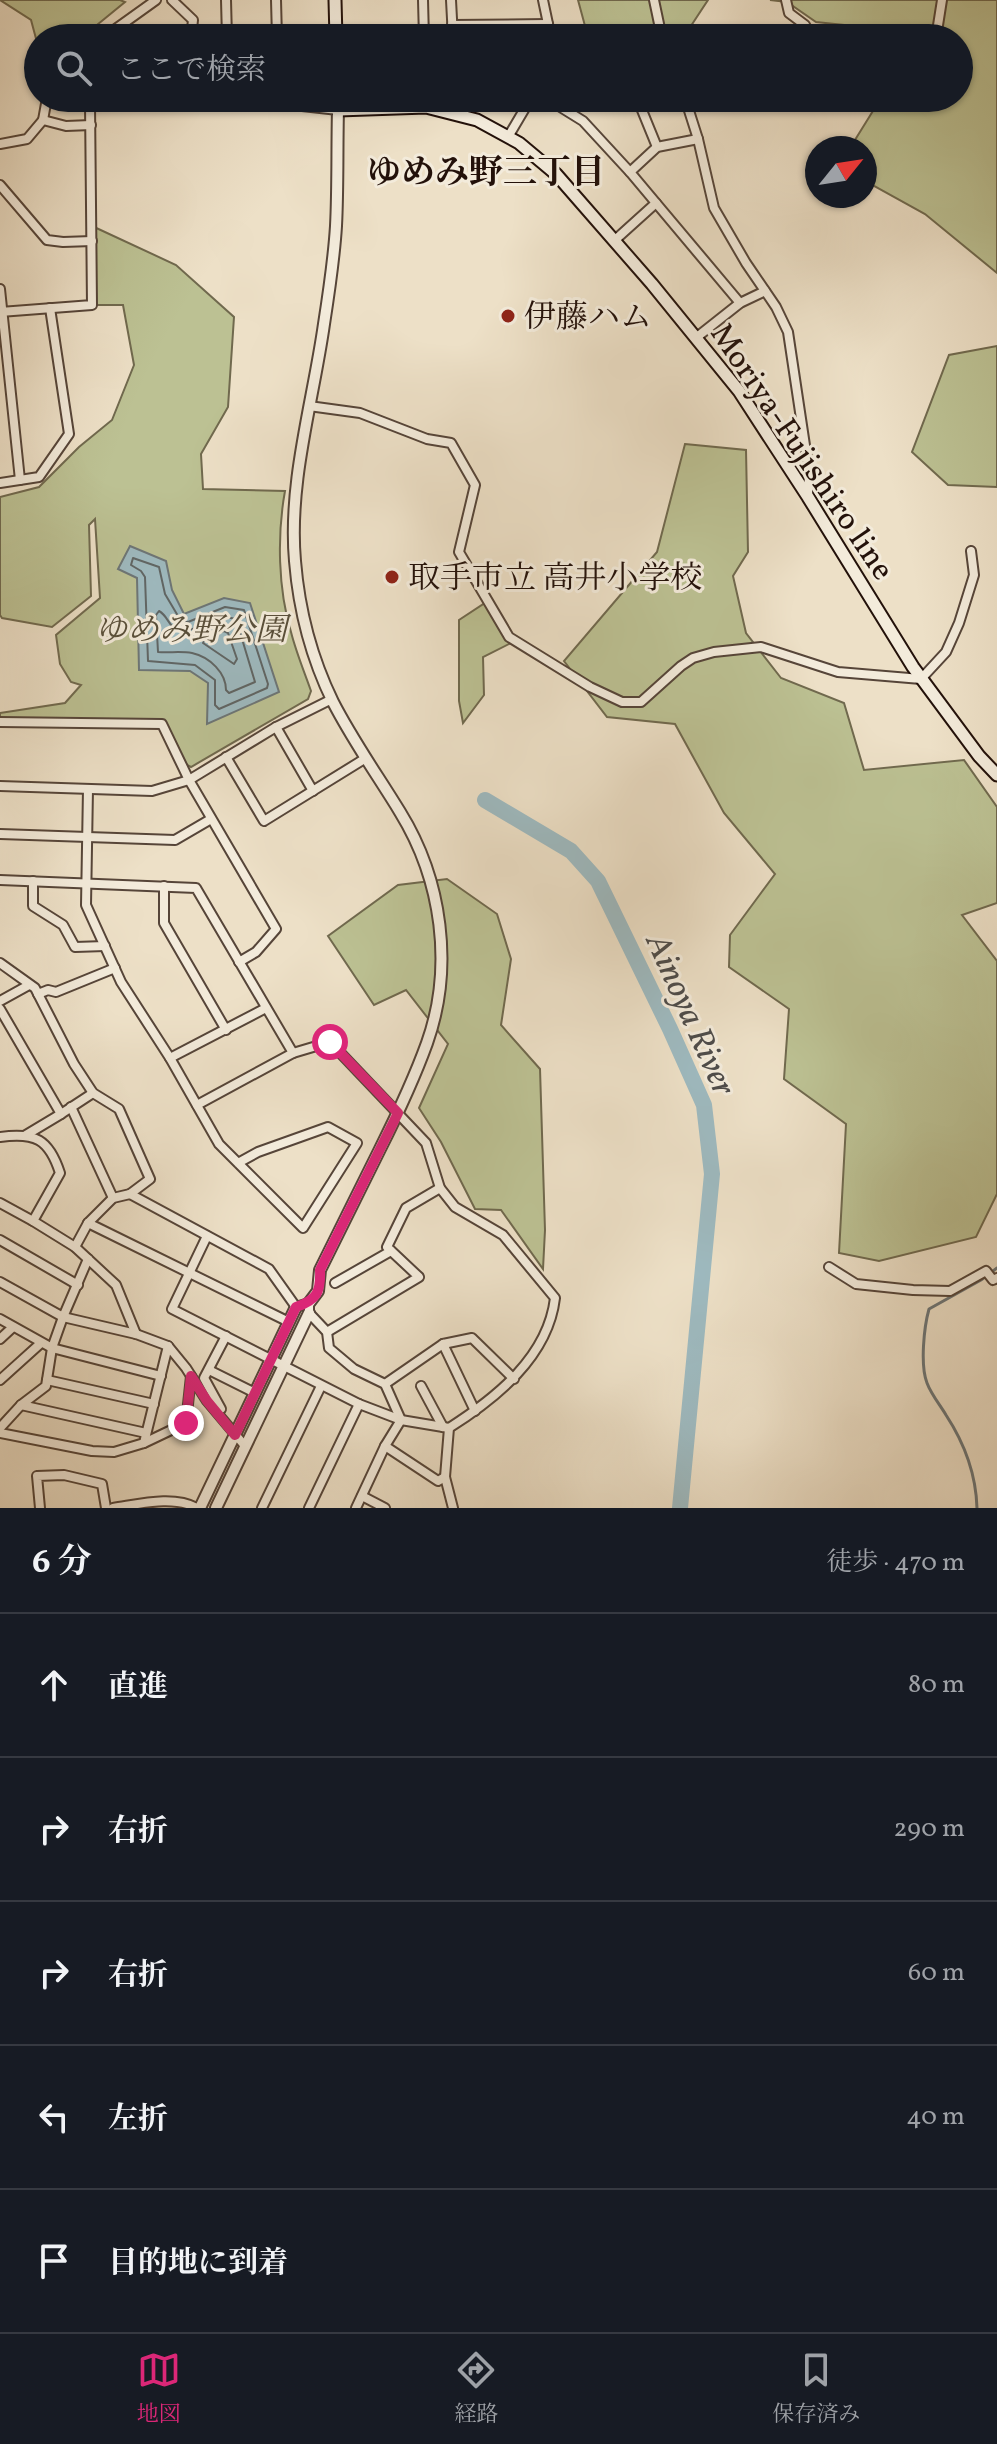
<!DOCTYPE html>
<html lang="ja">
<head>
<meta charset="utf-8">
<style>
  body { margin:0; font-family:Vollkorn,"Noto Serif JP",serif; background:#242831; color:#f1f3f6 }
  .compass { position:absolute; left:805px; top:136px; width:72px; height:72px; border-radius:50%; background:#171b24; box-shadow:0 2px 6px #0004; rotate:60deg }
  .stop { position:absolute; width:24px; height:24px; margin:-18px; border:6px solid #db2777; border-radius:50%; background:#fff }
  .stop.end { background:#db2777; border-color:#fff; box-shadow:0 2px 8px #0008 }
  .list { margin:0; padding:0; list-style:none }
  h2 { display:flex; justify-content:space-between; align-items:center; height:104px; margin:0; padding:0 32px; font-size:34px }
  h2 small { font-size:26px; font-weight:400; color:#9ea1a6 }
  .list li { display:grid; grid-template-columns:52px 1fr auto; gap:24px; align-items:center; box-sizing:border-box; height:144px; padding:0 32px; border-top:2px solid #363941 }
  .list b { display:block; font-size:30px; white-space:nowrap }
  .list em { font-size:26px; font-style:normal; color:#9ea1a6 }
  .icon { flex:none; width:44px; height:44px; fill:none; stroke:currentColor; stroke-width:2; stroke-linecap:round; stroke-linejoin:round }
  .map { position:relative; flex:none; width:997px; height:1508px; overflow:hidden }
  .search { position:absolute; background:#171b24; box-shadow:0 2px 6px #0004; left:24px; right:24px; top:24px; height:88px; display:flex; align-items:center; gap:20px; box-sizing:border-box; padding:0 28px; border-radius:44px; color:#9ea1a6; font-size:30px }
  .sheet { height:824px; background:#171b24 }
  nav { display:flex; justify-content:space-around; align-items:center; box-sizing:border-box; height:112px; border-top:2px solid #363941; background:#171b24; font-size:22px; color:#9ea1a6 }
  nav a { display:grid; justify-items:center; gap:4px }
  nav .on { color:#db2777 }
  .map>svg:first-child { display:block }
  .green { fill:#bcc193; stroke:#70694e; stroke-width:2 }
  .water { fill:#9ebac0; stroke:#6d7677; stroke-width:2 }
  .lines { fill:none; stroke-linecap:round; stroke-linejoin:round }
  .shore { stroke:#606665; stroke-width:2 }
  .stream { stroke:#6d7677; stroke-width:3 }
  .river { stroke:#9ebac0; stroke-width:16 }
  .minor-casing { stroke:#564539; stroke-width:12 }
  .tertiary-casing { stroke:#564539; stroke-width:14 }
  .secondary-casing { stroke:#23110a; stroke-width:15 }
  .minor { stroke:#f3ebdb; stroke-width:8 }
  .tertiary { stroke:#f3ebdb; stroke-width:10 }
  .secondary { stroke:#f3ebdb; stroke-width:11 }
  .route { stroke:#db2777; stroke-width:10 }
  .poi-dot { fill:#8f2418; stroke:#f3ebdb; stroke-width:3 }
  .labels { text-anchor:middle; stroke-width:6; stroke-linejoin:round; paint-order:stroke }
  .poi-label { font-size:32px; fill:#23110a; stroke:#f3ebdb; text-anchor:start }
  .street-label { font-size:32px; fill:#23110a; stroke:#f3ebdb }
  .park-label { font-size:32px; font-style:italic; fill:#594f3a; stroke:#f3ebdb }
  .neighbourhood-label { font-size:34px; font-weight:bold; fill:#23110a; stroke:#f3ebdb }
  .water-label { font-size:34px; font-style:italic; fill:#4e4c4a; stroke:#f3ebdb }
</style>
</head>
<body>
<div class="map">
<svg width="997" height="1508" viewBox="0 0 997 1508">
  <rect width="100%" height="100%" fill="#ede0c7"/>
  <filter id="stains"><feTurbulence type="fractalNoise" baseFrequency=".0025" numOctaves="4"/><feColorMatrix values="0 0 0 0 .2 0 0 0 0 .09 0 0 0 0 .02 0 0 0 .5 -.17"/></filter>
  <radialGradient id="worn" r=".72"><stop offset=".6" stop-color="#630" stop-opacity="0"/><stop offset="1" stop-color="#630" stop-opacity=".3"/></radialGradient>
  <g class="green">
    <path d="M 0,0 L 120,0 L 125,2 L 81,38 L 38,38 L 38,46 L 31,20 Z"/>
    <path d="M 578,0 L 708,0 L 683,38 L 633,33 L 588,37 Z"/>
    <path d="M 770,0 L 997,0 L 997,273 L 925,214 L 865,181 L 865,148 L 850,148 L 881,98 L 959,98 L 959,38 L 892,38 L 891,30 L 816,22 L 787,2 Z"/>
    <path d="M 92,226 L 176,265 L 234,317 L 228,407 L 201,454 L 203,489 L 285,491 C 277,535 278,589 291,632 C 296,652 304,671 311,691 L 308,699 L 191,767 L 187,765 L 163,722 L 0,718 L 0,713 L 65,703 L 81,685 L 71,682 L 60,664 L 56,635 L 100,598 L 95,519 L 89,525 L 91,596 L 52,627 L 2,618 L 0,615 L 0,497 L 39,487 L 79,447 L 112,420 L 134,365 L 123,305 L 92,305 Z"/>
    <path d="M 997,346 L 997,487 L 948,485 L 912,452 L 949,355 Z"/>
    <path d="M 685,444 L 746,450 L 748,552 L 733,576 L 746,633 L 781,678 L 844,703 L 864,770 L 964,760 L 997,807 L 997,903 L 962,915 L 997,961 L 997,1194 L 976,1237 L 879,1261 L 839,1253 L 846,1124 L 784,1079 L 789,1009 L 729,967 L 730,935 L 775,874 L 724,813 L 675,724 L 607,717 L 564,661 L 657,552 Z"/>
    <path d="M 488,601 L 515,641 L 483,657 L 484,695 L 463,723 L 459,701 L 459,620 Z"/>
    <path d="M 447,879 L 497,914 L 511,959 L 501,1025 L 540,1069 L 545,1230 L 543,1269 L 501,1210 L 475,1209 L 441,1142 L 419,1108 L 448,1044 L 406,990 L 374,1005 L 328,936 L 398,885 Z"/>
  </g>
  <path class="water" d="M 130,546 L 166,561 L 172,590 L 184,614 L 224,598 L 250,603 L 279,692 L 207,724 L 208,683 L 190,671 L 139,670 L 137,578 L 118,569 Z"/>
  <g class="lines">
    <g class="shore">
      <path d="M 133,558 L 159,567 L 165,594 L 181,621 L 188,622 L 225,607 L 244,610 L 268,684 L 267,688 L 219,709 L 215,705 L 215,680 L 195,665 L 148,661 L 145,577 L 141,571 L 131,565 Z"/>
      <path d="M 159,611 C 170,617 167,629 184,632 L 226,617 L 236,619 L 255,682 L 229,693 L 226,690 C 226,673 210,657 192,653 C 181,651 169,653 158,652 L 156,615 Z"/>
      <path d="M 224,631 L 228,633 L 237,659 L 234,664 L 203,643 L 205,638 Z"/>
    </g>
    <path class="stream" d="M 977,1508 C 976,1473 965,1444 946,1415 C 940,1405 931,1394 927,1383 C 920,1365 924,1327 929,1309 L 981,1280 L 997,1268"/>
    <path class="river" d="M 485,800 L 571,851 L 598,881 L 670,1029 L 704,1105 L 712,1174 L 680,1508"/>
    <g class="minor-casing">
      <g id="minor">
        <path d="M 172,0 L 193,20 L 191,38"/>
        <path d="M 226,0 L 227,38"/>
        <path d="M 276,0 L 277,38"/>
        <path d="M 423,0 L 424,38"/>
        <path d="M 451,0 L 453,38"/>
        <path d="M 543,0 L 551,38"/>
        <path d="M 654,0 L 662,38"/>
        <path d="M 786,0 L 789,13 L 805,25 L 812,38"/>
        <path d="M 452,25 L 548,24"/>
        <path d="M 103,38 L 156,0"/>
        <path d="M 936,38 L 942,0"/>
        <path d="M 283,98 L 302,106 L 338,110"/>
        <path d="M 454,98 L 455,115"/>
        <path d="M 546,98 L 583,121 L 630,172"/>
        <path d="M 637,98 L 657,147"/>
        <path d="M 685,98 L 698,139 L 714,208 L 746,263 L 776,307 L 788,332 L 809,472 L 808,496"/>
        <path d="M 43,120 L 66,126 L 91,125"/>
        <path d="M 508,137 L 531,98"/>
        <path d="M 0,144 L 27,139 L 43,120 L 47,98"/>
        <path d="M 0,185 L 47,240 L 63,242 L 92,241"/>
        <path d="M 656,203 L 740,303"/>
        <path d="M 615,240 L 656,203 L 630,172 L 657,147 L 698,139"/>
        <path d="M 0,289 L 20,480"/>
        <path d="M 0,312 L 92,305 L 90,104 L 95,98"/>
        <path d="M 697,337 L 740,303 L 765,291"/>
        <path d="M 309,406 L 360,413 L 427,439 L 451,443 L 475,485 L 459,552 L 509,637 L 590,687 L 622,702 L 641,702 L 681,666 L 693,658 L 714,652 L 761,647 L 838,672 L 921,679 L 946,652 L 959,623 L 974,575 L 971,551"/>
        <path d="M 0,483 L 39,477 L 69,434 L 50,308"/>
        <path d="M 0,722 L 162,724 L 189,780 L 276,929 L 256,952 L 239,962"/>
        <path d="M 276,727 L 313,791"/>
        <path d="M 226,757 L 264,821 L 366,758"/>
        <path d="M 0,786 L 152,791 L 189,780 L 276,727 L 332,699"/>
        <path d="M 88,789 L 86,905 L 121,982 L 170,1058 L 219,1144 L 303,1228 L 357,1143 L 328,1127 L 258,1152 L 238,1163"/>
        <path d="M 0,834 L 175,840 L 211,819"/>
        <path d="M 0,880 L 196,888 L 293,1053"/>
        <path d="M 33,881 L 33,906 L 63,925 L 75,947 L 105,946"/>
        <path d="M 164,886 L 164,923 L 226,1030"/>
        <path d="M 0,963 L 35,988 L 74,1064 L 93,1093 L 119,1109 L 150,1179 L 130,1194 L 113,1198 L 88,1223 L 75,1247"/>
        <path d="M 38,994 L 48,990 L 56,992 L 115,968"/>
        <path d="M 0,1001 L 29,985"/>
        <path d="M 0,1009 L 61,1114 L 93,1093"/>
        <path d="M 170,1058 L 266,1008"/>
        <path d="M 197,1105 L 293,1053 L 330,1042 L 426,1143 L 440,1188 L 455,1207 L 503,1235 L 555,1298 C 548,1357 496,1398 449,1428 L 445,1477 L 453,1508"/>
        <path d="M 71,1107 L 113,1198"/>
        <path d="M 26,1135 L 61,1114"/>
        <path d="M 0,1137 C 35,1132 49,1139 60,1173 L 33,1221 L 75,1247 L 116,1285 L 136,1334"/>
        <path d="M 130,1194 L 269,1269 L 296,1307 L 309,1303 L 309,1313 L 327,1332 L 329,1348 L 354,1369 L 385,1384 L 401,1420 L 385,1446 L 356,1508"/>
        <path d="M 0,1203 L 33,1221"/>
        <path d="M 88,1223 L 289,1322"/>
        <path d="M 207,1236 L 172,1309 L 359,1404 L 401,1420 L 449,1428"/>
        <path d="M 0,1240 L 78,1285"/>
        <path d="M 829,1267 L 856,1284 L 913,1290 L 950,1291 L 986,1271 L 993,1280 L 997,1278"/>
        <path d="M 0,1282 L 63,1317 L 136,1334 L 168,1346 L 186,1368 L 207,1401 L 245,1446"/>
        <path d="M 335,1283 L 391,1251"/>
        <path d="M 0,1319 L 52,1348 L 161,1376"/>
        <path d="M 327,1332 L 419,1277 L 387,1247 L 406,1208 L 440,1188"/>
        <path d="M 0,1339 L 13,1327"/>
        <path d="M 443,1344 L 475,1411"/>
        <path d="M 209,1370 L 255,1393"/>
        <path d="M 0,1380 L 41,1343"/>
        <path d="M 47,1380 L 154,1404"/>
        <path d="M 385,1384 L 443,1344 L 472,1338 L 514,1379"/>
        <path d="M 421,1386 L 443,1427"/>
        <path d="M 21,1405 L 146,1433"/>
        <path d="M 221,1409 L 204,1378 L 226,1336"/>
        <path d="M 0,1428 L 21,1405 L 46,1386 L 52,1348 L 63,1317 L 88,1259"/>
        <path d="M 0,1433 L 92,1451 L 114,1452 L 144,1443 L 168,1346"/>
        <path d="M 144,1443 L 186,1423 L 191,1376"/>
        <path d="M 385,1446 L 438,1481 L 445,1477"/>
        <path d="M 362,1496 L 385,1508"/>
        <path d="M 40,1508 L 37,1476 L 64,1475 L 102,1484 L 106,1508"/>
        <path d="M 113,1508 C 140,1504 173,1495 197,1508"/>
        <path d="M 262,1508 L 321,1386"/>
        <path d="M 309,1508 L 359,1404"/>
      </g>
    </g>
    <g class="tertiary-casing">
      <g id="tertiary">
        <path d="M 309,1303 L 318,1291 L 320,1270 C 340,1230 360,1190 380,1149 C 397,1115 414,1079 427,1043 C 454,967 442,880 400,812 C 378,776 353,741 333,702 C 312,659 299,610 295,561 C 288,482 313,402 324,324 C 329,292 334,259 336,226 C 338,188 337,148 338,110"/>
        <path d="M 200,1508 L 296,1307"/>
        <path d="M 216,1508 L 309,1313"/>
      </g>
    </g>
    <g class="secondary-casing">
      <g id="secondary">
        <path d="M 335,0 L 336,38"/>
        <path d="M 337,98 L 338,110 L 426,107 L 477,120 L 519,143 L 556,174 L 652,284 L 739,391 L 808,497 L 913,667 L 979,756 L 997,775"/>
      </g>
    </g>
    <use href="#minor" class="minor"/>
    <use href="#tertiary" class="tertiary"/>
    <use href="#secondary" class="secondary"/>
  </g>
  <g class="lines">
    <path class="route" d="M 186,1423 L 191,1376 L 207,1401 L 235,1435 L 296,1307 C 317,1300 321,1292 320,1270 L 398,1113 L 330,1042"/>
  </g>
  <g class="poi-dot">
    <circle cx="508" cy="316" r="8"/>
    <circle cx="392" cy="577" r="8"/>
  </g>
  <g class="labels">
    <g class="poi-label">
      <text x="524" y="327">伊藤ハム</text>
      <text x="408" y="588">取手市立 高井小学校</text>
    </g>
    <g class="street-label">
      <text transform="translate(803 451) rotate(56)" y="11">Moriya-Fujishiro line</text>
    </g>
    <g class="park-label">
      <text x="191" y="640">ゆめみ野公園</text>
    </g>
    <g class="neighbourhood-label">
      <text x="486" y="183">ゆめみ野三丁目</text>
    </g>
    <g class="water-label">
      <text transform="translate(692 1014) rotate(66)" y="12">Ainoya River</text>
    </g>
  </g>
  <rect width="100%" height="100%" filter="url(#stains)"/>
  <rect width="100%" height="100%" fill="url(#worn)"/>
</svg>
<svg class="compass" viewBox="-18 -18 36 36"><path d="M0-13l5 13h-10z" fill="#e53935"/><path d="M0 13l5-13h-10z" fill="#9ea1a6"/></svg>
<div class="stop" style="left:330px;top:1042px"></div>
<div class="stop end" style="left:186px;top:1423px"></div>
<div class="search"><svg class="icon" aria-label="search" viewBox="0 0 24 24"><circle cx="10" cy="10" r="6"/><path d="M15 15l6 6"/></svg>ここで検索</div>
</div>
<section class="sheet">
<h2>6 分<small>徒歩 · 470 m</small></h2>
<ul class="list">
<li><svg class="icon" aria-label="ahead" viewBox="0 0 24 24"><path d="M12 20V5M6 11l6-6 6 6"/></svg><div><b>直進</b></div><em>80 m</em></li>
<li><svg class="icon" aria-label="right" viewBox="0 0 24 24"><path d="M7 20v-9h11M14 6l5 5-5 5"/></svg><div><b>右折</b></div><em>290 m</em></li>
<li><svg class="icon" aria-label="right" viewBox="0 0 24 24"><path d="M7 20v-9h11M14 6l5 5-5 5"/></svg><div><b>右折</b></div><em>60 m</em></li>
<li><svg class="icon" aria-label="left" viewBox="0 0 24 24"><path d="M17 20v-9H6M10 6l-5 5 5 5"/></svg><div><b>左折</b></div><em>40 m</em></li>
<li><svg class="icon" aria-label="arrive" viewBox="0 0 24 24"><path d="M6 21V4h12l-3 4 3 4H6"/></svg><div><b>目的地に到着</b></div></li>
</ul>
</section>
<nav>
<a class="on"><svg class="icon" aria-label="map" viewBox="0 0 24 24"><path d="M3 6l6-2 6 2 6-2v14l-6 2-6-2-6 2zM9 4v14M15 6v14"/></svg>地図</a>
<a><svg class="icon" aria-label="directions" viewBox="0 0 24 24"><path d="M12 3l9 9-9 9-9-9zM9 14v-3h6M13 9l2 2-2 2"/></svg>経路</a>
<a><svg class="icon" aria-label="saved" viewBox="0 0 24 24"><path d="M7 4h10v16l-5-4-5 4z"/></svg>保存済み</a>
</nav>
</body>
</html>
